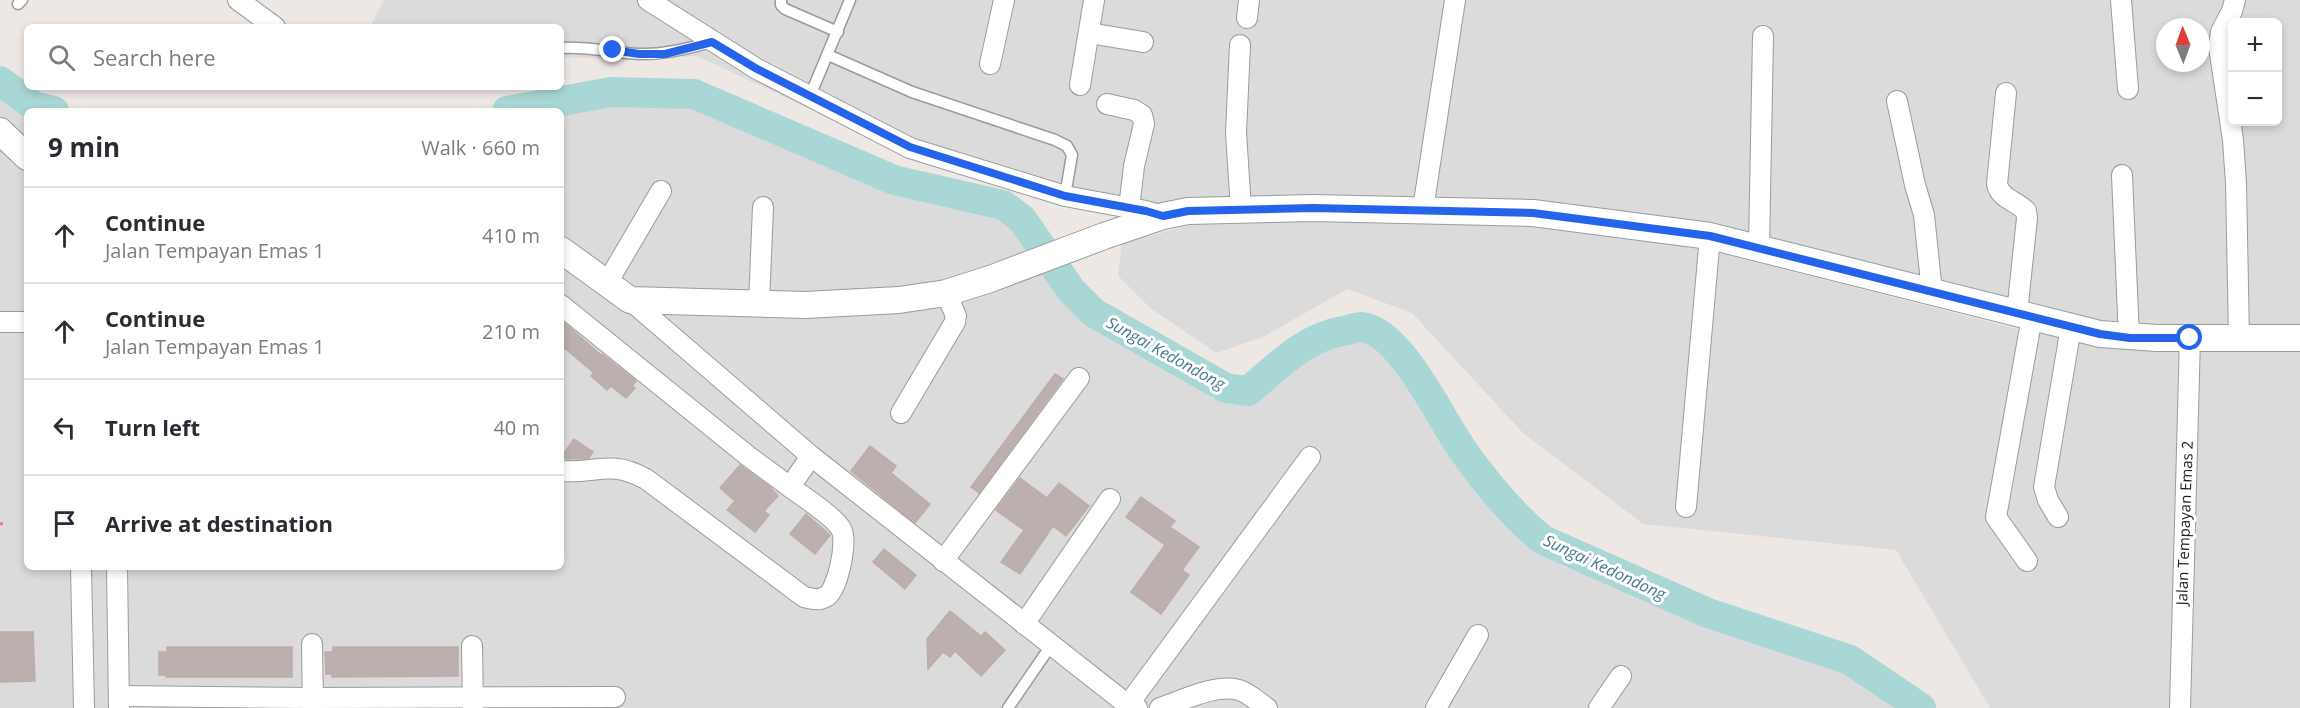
<!DOCTYPE html>
<html lang="en">
<head>
<meta charset="utf-8">
<style>
  body { margin:0; font-family:"Open Sans",sans-serif; background:#f7f7f7; color:#2b2b33 }
  .controls { position:absolute; right:18px; top:18px; display:grid; overflow:hidden; border-radius:9px; box-shadow:0 3px 9px #0003 }
  .controls button { width:54px; height:54px; display:grid; place-items:center; padding:0; border:0; border-bottom:2px solid #e1e1e2; background:#fff; color:#2b2b33; font:30px sans-serif }
  .compass { position:absolute; left:2156px; top:18px; width:54px; height:54px; border-radius:50%; background:#fff; box-shadow:0 3px 9px #0003; rotate:359deg }
  .stop { position:absolute; width:18px; height:18px; margin:-14px; border:4px solid #2563eb; border-radius:50%; background:#fff }
  .stop.end { background:#2563eb; border-color:#fff; box-shadow:0 2px 6px #0008 }
  .list { margin:0; padding:0; list-style:none }
  h2 { display:flex; justify-content:space-between; align-items:center; height:78px; margin:0; padding:0 24px; font-size:26px }
  h2 small { font-size:20px; font-weight:400; color:#7c7c81 }
  .list li { display:grid; grid-template-columns:39px 1fr auto; gap:18px; align-items:center; box-sizing:border-box; height:96px; padding:0 24px; border-top:2px solid #e1e1e2 }
  .list b { display:block; font-size:22px; white-space:nowrap }
  .list p { margin:0; font-size:20px; white-space:nowrap; color:#7c7c81 }
  .list em { font-size:20px; font-style:normal; color:#7c7c81 }
  .icon { flex:none; width:33px; height:33px; fill:none; stroke:currentColor; stroke-width:2; stroke-linecap:round; stroke-linejoin:round }
  .map { position:relative; flex:none; width:2300px; height:708px; overflow:hidden }
  .search { position:absolute; background:#fff; box-shadow:0 3px 9px #0003; left:24px; top:24px; width:540px; height:66px; display:flex; align-items:center; gap:15px; box-sizing:border-box; padding:0 21px; border-radius:9px; color:#7c7c81; font-size:22px }
  .panel { position:absolute; background:#fff; box-shadow:0 3px 9px #0003; left:24px; top:108px; width:540px; height:462px; border-radius:9px }
  .map>svg:first-child { display:block }
  .residential { fill:#dcdbdb; fill-rule:evenodd }
  .lines { fill:none; stroke-linecap:round; stroke-linejoin:round }
  .river { stroke:#a9d7d5; stroke-width:30 }
  .building { fill:#bbb0ae; stroke:#beaca9; stroke-width:1.5 }
  .service-casing { stroke:#9b9b9b; stroke-width:13 }
  .minor-casing { stroke:#9b9b9b; stroke-width:22 }
  .tertiary-casing { stroke:#9b9b9b; stroke-width:28 }
  .path { stroke:#ec788d; stroke-width:3; stroke-dasharray:3 3; stroke-linecap:butt }
  .service { stroke:#fff; stroke-width:10 }
  .minor { stroke:#fff; stroke-width:20 }
  .tertiary { stroke:#fff; stroke-width:26 }
  .route { stroke:#2563eb; stroke-width:8 }
  .labels { text-anchor:middle; stroke-width:6; stroke-linejoin:round; paint-order:stroke }
  .street-label { font-size:15px; fill:#1e1e1e; stroke:#fff }
  .water-label { font-size:16px; font-style:italic; fill:#477987; stroke:#fff }
</style>
</head>
<body>
<div class="map">
<svg width="2300" height="708" viewBox="0 0 2300 708">
  <rect width="100%" height="100%" fill="#eee8e5"/>
  <g class="residential">
    <path d="M 384,0 L 2300,0 L 2300,330 L 2123,329 L 1707,228 L 1156,205 L 887,145 L 697,56 L 640,60 L 561,57 L 561,27 L 370,27 ZM 2232,22 L 2278,22 L 2278,122 L 2232,122 ZM 2165,27 L 2201,27 L 2201,63 L 2165,63 Z"/>
    <path d="M 0,80 L 34,104 L 62,111 L 27,111 L 27,567 L 561,567 L 561,111 L 494,111 L 611,90 L 695,92 L 895,178 L 1004,203 L 1022,217 L 1073,289 L 1096,311 L 1226,385 L 1248,388 L 1307,340 L 1327,332 L 1361,324 L 1385,333 L 1414,365 L 1465,449 L 1524,521 L 1546,535 L 1711,609 L 1851,656 L 1924,708 L 0,708 Z"/>
    <path d="M 1218,218 L 1532,222 L 1705,249 L 2024,331 L 2176,352 L 2300,351 L 2300,708 L 1990,708 L 1896,550 L 1643,524 L 1523,433 L 1412,313 L 1347,289 L 1263,337 L 1216,353 L 1149,307 L 1118,276 L 1122,243 Z"/>
  </g>
  <g class="lines">
    <g class="river">
      <path d="M 0,81 L 34,106 L 54,111"/>
      <path d="M 507,111 L 611,92 L 694,94 L 894,180 L 1003,205 L 1022,219 L 1071,290 L 1094,313 L 1226,388 L 1248,391 C 1279,366 1303,338 1343,331 C 1349,330 1356,327 1361,327 C 1401,330 1442,422 1464,452 C 1487,484 1513,516 1543,540 L 1708,613 L 1850,660 L 1921,708"/>
    </g>
  </g>
  <g class="building">
    <path d="M 561,320 L 601,355 L 602,354 L 636,381 L 632,386 L 635,388 L 626,398 L 611,386 L 607,390 L 591,376 L 594,373 L 561,345 Z"/>
    <path d="M 1055,374 L 1063,379 L 979,493 L 971,487 Z"/>
    <path d="M 574,439 L 593,452 L 589,458 L 567,459 L 562,456 Z"/>
    <path d="M 870,446 L 896,466 L 891,473 L 930,504 L 915,523 L 851,471 Z"/>
    <path d="M 740,465 L 770,487 L 778,496 L 764,511 L 769,515 L 755,532 L 727,510 L 735,501 L 720,488 Z"/>
    <path d="M 1020,478 L 1047,498 L 1059,483 L 1089,506 L 1066,536 L 1053,526 L 1020,574 L 1001,562 L 1024,530 L 996,510 Z"/>
    <path d="M 1141,497 L 1175,521 L 1170,527 L 1199,547 L 1182,570 L 1189,575 L 1161,614 L 1131,592 L 1165,545 L 1126,517 Z"/>
    <path d="M 806,514 L 830,535 L 815,554 L 790,534 Z"/>
    <path d="M 884,549 L 916,575 L 905,589 L 873,562 Z"/>
    <path d="M 950,611 L 981,636 L 985,632 L 1005,650 L 981,676 L 955,651 L 950,657 L 943,652 L 928,669 L 927,639 Z"/>
    <path d="M 0,632 L 33,632 L 35,681 L 0,682 Z"/>
    <path d="M 167,647 L 292,647 L 292,677 L 166,677 L 166,675 L 159,675 L 159,652 L 167,652 Z"/>
    <path d="M 333,647 L 458,647 L 458,676 L 332,677 L 332,674 L 326,674 L 325,652 L 333,652 Z"/>
  </g>
  <g class="lines">
    <g class="service-casing">
      <g id="service">
        <path d="M 781,0 L 781,5 L 785,9 L 838,32"/>
        <path d="M 18,4 L 22,0"/>
        <path d="M 561,48 C 588,46 613,53 639,54 C 665,55 688,48 712,42"/>
        <path d="M 828,55 L 912,92 L 1055,140 L 1067,146 L 1072,155 L 1065,196"/>
        <path d="M 810,96 L 850,0"/>
        <path d="M 1008,708 L 1052,644"/>
      </g>
    </g>
    <g class="minor-casing">
      <g id="minor">
        <path d="M 238,0 L 275,27"/>
        <path d="M 648,0 L 757,69 L 910,148 L 1065,196 L 1146,211 L 1163,216"/>
        <path d="M 2121,0 L 2128,89"/>
        <path d="M 2235,0 L 2232,11 L 2221,32 L 2219,47 L 2233,140 L 2236,183 L 2239,338"/>
        <path d="M 1247,18 L 1249,0"/>
        <path d="M 1089,33 L 1143,42"/>
        <path d="M 1240,45 L 1236,133 L 1241,209"/>
        <path d="M 990,64 L 1004,0"/>
        <path d="M 1080,85 L 1094,0"/>
        <path d="M 2006,93 L 1997,184 C 2000,199 2017,201 2026,211 L 2027,218 L 2017,313"/>
        <path d="M 1897,101 L 1915,185 L 1924,215 L 1932,292"/>
        <path d="M 1107,104 L 1134,110 L 1142,115 L 1144,124 L 1134,166 L 1129,208"/>
        <path d="M 2122,175 L 2129,338"/>
        <path d="M 1423,209 L 1455,0"/>
        <path d="M 1759,248 L 1763,36"/>
        <path d="M 607,283 L 661,191"/>
        <path d="M 630,300 L 811,456 L 1128,705 L 1137,708"/>
        <path d="M 759,304 L 763,207"/>
        <path d="M 561,305 L 748,456 L 790,487"/>
        <path d="M 0,322 L 27,322"/>
        <path d="M 901,413 L 955,322 L 956,316 L 946,293"/>
        <path d="M 561,471 C 597,474 609,459 646,479 L 804,597 C 812,599 820,601 827,596 C 838,588 848,541 841,529 C 835,517 802,496 790,487 L 811,456"/>
        <path d="M 1686,507 L 1710,236"/>
        <path d="M 2058,517 L 2048,500 L 2044,487 L 2071,327"/>
        <path d="M 943,561 L 1079,378"/>
        <path d="M 2027,561 L 1996,517 L 2032,317"/>
        <path d="M 81,567 L 84,708"/>
        <path d="M 117,567 L 119,708"/>
        <path d="M 1024,624 L 1110,499"/>
        <path d="M 312,644 L 313,708"/>
        <path d="M 472,646 L 473,708"/>
        <path d="M 119,696 L 313,698 L 615,697"/>
        <path d="M 1128,705 L 1310,457"/>
        <path d="M 1160,708 C 1181,701 1217,683 1239,690 C 1249,693 1258,702 1267,708"/>
        <path d="M 1436,708 L 1478,635"/>
        <path d="M 1599,708 L 1621,676"/>
        <path d="M 2180,708 L 2190,338"/>
      </g>
    </g>
    <g class="tertiary-casing">
      <g id="tertiary">
        <path d="M 0,131 L 27,157"/>
        <path d="M 561,250 L 630,300 L 805,305 L 899,300 L 946,293 L 990,279 L 1104,236 L 1163,216 L 1188,211 L 1313,208 L 1533,213 L 1710,236 L 2100,334 L 2157,338 L 2300,338"/>
      </g>
    </g>
    <path class="path" d="M 0,524 L 5,523"/>
    <use href="#service" class="service"/>
    <use href="#minor" class="minor"/>
    <use href="#tertiary" class="tertiary"/>
  </g>
  <g class="lines">
    <path class="route" d="M 613,50 L 639,54 L 665,54 L 712,42 L 757,69 L 910,147 L 1065,196 L 1146,211 L 1163,216 L 1188,211 L 1313,208 L 1533,213 L 1710,236 L 2100,334 L 2130,338 L 2190,338"/>
  </g>
  <g class="labels">
    <g class="street-label">
      <text transform="translate(2185 523) rotate(-88)" y="5">Jalan Tempayan Emas 2</text>
    </g>
    <g class="water-label">
      <text transform="translate(1166 353) rotate(29)" y="6">Sungai Kedondong</text>
      <text transform="translate(1605 567) rotate(25)" y="6">Sungai Kedondong</text>
    </g>
  </g>
</svg>
<div class="controls">
<button>+</button>
<button>−</button>
</div>
<svg class="compass" viewBox="-18 -18 36 36"><path d="M0-13l5 13h-10z" fill="#e53935"/><path d="M0 13l5-13h-10z" fill="#7c7c81"/></svg>
<div class="stop" style="left:2190px;top:338px"></div>
<div class="stop end" style="left:613px;top:50px"></div>
<div class="search"><svg class="icon" aria-label="search" viewBox="0 0 24 24"><circle cx="10" cy="10" r="6"/><path d="M15 15l6 6"/></svg>Search here</div>
<section class="panel">
<h2>9 min<small>Walk · 660 m</small></h2>
<ul class="list">
<li><svg class="icon" aria-label="ahead" viewBox="0 0 24 24"><path d="M12 20V5M6 11l6-6 6 6"/></svg><div><b>Continue</b><p>Jalan Tempayan Emas 1</p></div><em>410 m</em></li>
<li><svg class="icon" aria-label="ahead" viewBox="0 0 24 24"><path d="M12 20V5M6 11l6-6 6 6"/></svg><div><b>Continue</b><p>Jalan Tempayan Emas 1</p></div><em>210 m</em></li>
<li><svg class="icon" aria-label="left" viewBox="0 0 24 24"><path d="M17 20v-9H6M10 6l-5 5 5 5"/></svg><div><b>Turn left</b></div><em>40 m</em></li>
<li><svg class="icon" aria-label="arrive" viewBox="0 0 24 24"><path d="M6 21V4h12l-3 4 3 4H6"/></svg><div><b>Arrive at destination</b></div></li>
</ul>
</section>
</div>
</body>
</html>
